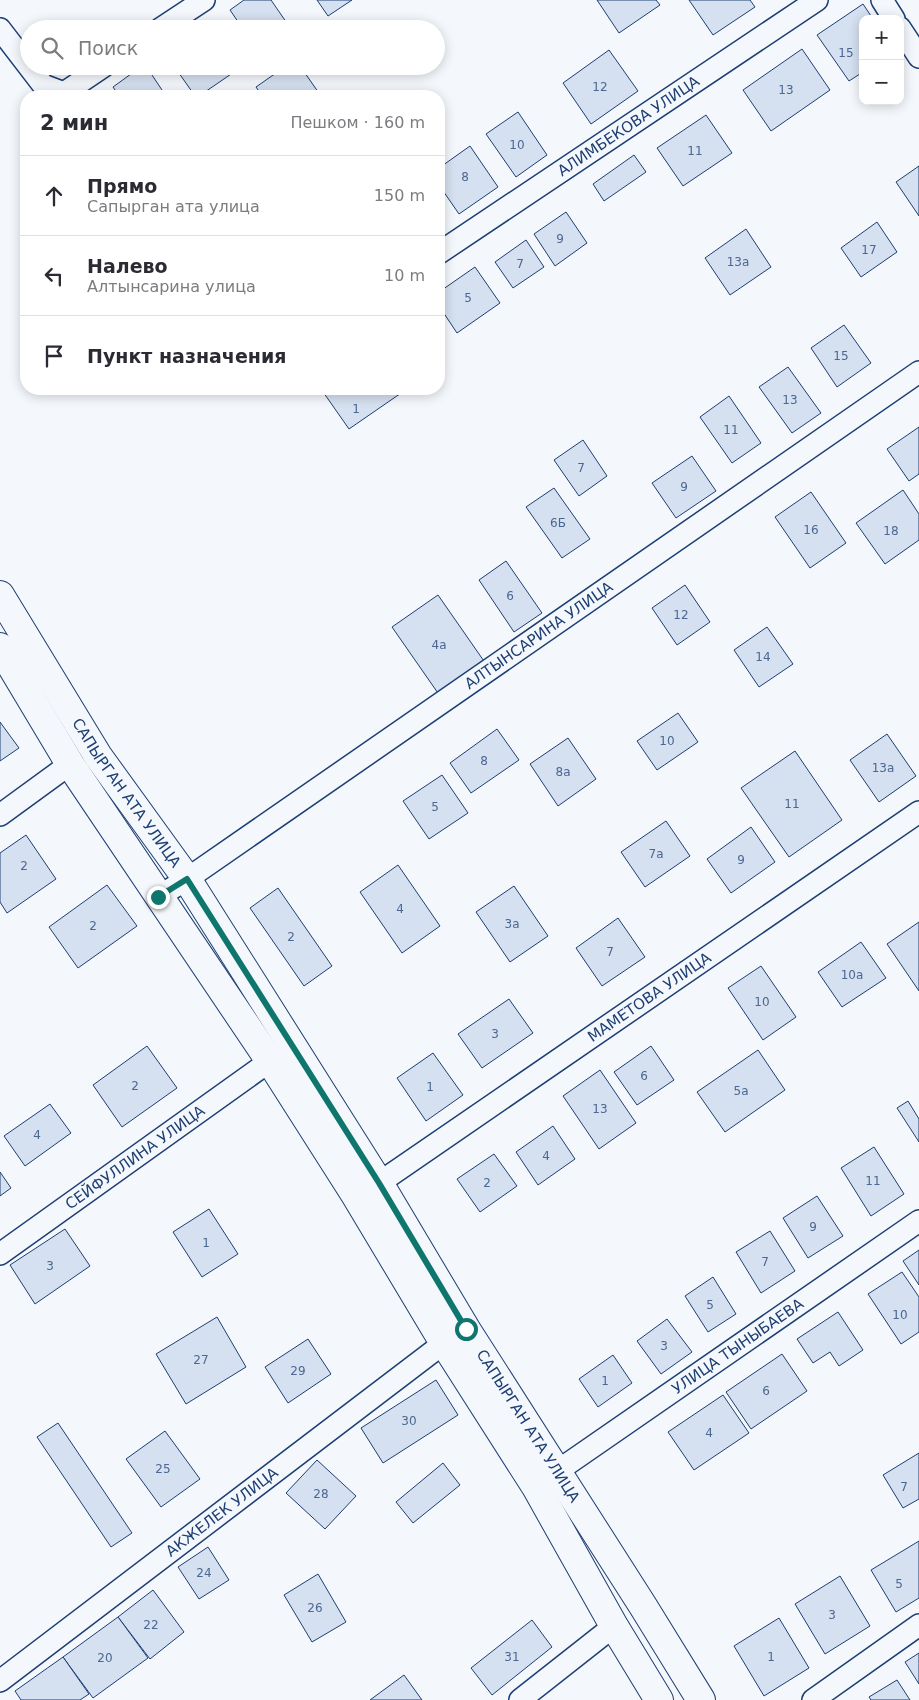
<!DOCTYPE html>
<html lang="ru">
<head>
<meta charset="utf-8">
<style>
  body { margin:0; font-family:"DejaVu Sans",sans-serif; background:#f2f2f3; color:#2b2b33 }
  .controls { position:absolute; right:15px; top:15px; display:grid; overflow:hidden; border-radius:10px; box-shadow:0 2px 12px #0003 }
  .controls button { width:45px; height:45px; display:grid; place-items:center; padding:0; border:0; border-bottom:1px solid #e1e1e2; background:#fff; color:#2b2b33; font:25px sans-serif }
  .stop { position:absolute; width:15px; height:15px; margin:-11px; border:4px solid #0f766e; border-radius:50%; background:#fff }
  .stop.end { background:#0f766e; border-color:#fff; box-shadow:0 1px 5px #0008 }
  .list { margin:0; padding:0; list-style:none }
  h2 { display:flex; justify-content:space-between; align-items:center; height:65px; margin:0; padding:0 20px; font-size:21px }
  h2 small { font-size:16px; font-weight:400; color:#7c7c81 }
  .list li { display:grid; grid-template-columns:32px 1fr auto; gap:15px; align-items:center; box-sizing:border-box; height:80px; padding:0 20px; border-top:1px solid #e1e1e2 }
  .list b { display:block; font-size:19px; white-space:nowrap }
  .list p { margin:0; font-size:16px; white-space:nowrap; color:#7c7c81 }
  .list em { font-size:16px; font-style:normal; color:#7c7c81 }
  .icon { flex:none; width:28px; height:28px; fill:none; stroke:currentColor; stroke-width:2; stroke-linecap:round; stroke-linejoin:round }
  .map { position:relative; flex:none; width:919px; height:1700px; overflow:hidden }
  .search { position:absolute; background:#fff; box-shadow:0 2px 12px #0003; left:20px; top:20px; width:425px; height:55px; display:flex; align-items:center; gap:12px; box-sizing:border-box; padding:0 18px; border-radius:28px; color:#7c7c81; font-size:19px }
  .panel { position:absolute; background:#fff; box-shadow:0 2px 12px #0003; left:20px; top:90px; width:425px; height:305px; border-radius:20px }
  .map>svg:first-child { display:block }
  .building { fill:#d5e0f0; stroke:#1d3f73 }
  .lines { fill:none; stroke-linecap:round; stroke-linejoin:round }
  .minor-casing { stroke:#1d3f73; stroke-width:24 }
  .primary-casing { stroke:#1d3f73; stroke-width:30 }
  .minor { stroke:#f4f7fb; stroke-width:21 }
  .primary { stroke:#f4f7fb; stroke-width:28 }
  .route { stroke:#0f766e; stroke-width:6 }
  .labels { text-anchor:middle; stroke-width:4; stroke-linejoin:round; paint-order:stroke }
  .number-label { font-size:12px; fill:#4b6792 }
  .street-label { font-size:15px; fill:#1d3f73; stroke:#f4f7fb }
</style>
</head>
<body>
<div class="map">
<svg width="919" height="1700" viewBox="0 0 919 1700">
  <rect width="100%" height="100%" fill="#f4f7fb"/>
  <g class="building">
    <path d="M 244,0 L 271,0 L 291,29 L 243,29 L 230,10 Z"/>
    <path d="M 317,0 L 352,0 L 328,16 Z"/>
    <path d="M 597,0 L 656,0 L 660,5 L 619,33 Z"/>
    <path d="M 689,0 L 750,0 L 755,7 L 713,35 Z"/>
    <path d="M 863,4 L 873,19 L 863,19 L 863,72 L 849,81 L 817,35 Z"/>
    <path d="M 802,49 L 830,90 L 771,131 L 743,90 Z"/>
    <path d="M 609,50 L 638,91 L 591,124 L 563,83 Z"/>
    <path d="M 142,66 L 146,66 L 166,96 L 119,96 L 113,87 Z"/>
    <path d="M 174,66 L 239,66 L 240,68 L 199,96 L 195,96 Z"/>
    <path d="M 286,66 L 300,66 L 321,96 L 262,96 L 256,87 Z"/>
    <path d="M 518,112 L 547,155 L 516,177 L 486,134 Z"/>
    <path d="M 706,115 L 732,153 L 683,186 L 657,148 Z"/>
    <path d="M 470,146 L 498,187 L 459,214 L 439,185 L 439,168 Z"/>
    <path d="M 634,155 L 646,172 L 604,201 L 593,184 Z"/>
    <path d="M 919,166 L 919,216 L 896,182 Z"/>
    <path d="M 566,212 L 587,243 L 555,266 L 534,234 Z"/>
    <path d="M 877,222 L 897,252 L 861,277 L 841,248 Z"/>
    <path d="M 746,229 L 771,267 L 730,295 L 705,258 Z"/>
    <path d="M 526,240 L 544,267 L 513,288 L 495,262 Z"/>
    <path d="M 475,267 L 500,303 L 457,333 L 439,306 L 439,292 Z"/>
    <path d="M 844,325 L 871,363 L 837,387 L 811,348 Z"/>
    <path d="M 788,367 L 821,413 L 792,433 L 759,387 Z"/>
    <path d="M 321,389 L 407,389 L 349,429 Z"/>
    <path d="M 729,396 L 761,443 L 732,463 L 700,417 Z"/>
    <path d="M 919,427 L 919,474 L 909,481 L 887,449 Z"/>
    <path d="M 583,440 L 607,476 L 579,496 L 554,460 Z"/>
    <path d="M 692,456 L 716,491 L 676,518 L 652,483 Z"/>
    <path d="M 554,488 L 590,539 L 562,558 L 526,507 Z"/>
    <path d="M 903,490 L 919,514 L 919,540 L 885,564 L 856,523 Z"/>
    <path d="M 811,492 L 846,543 L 810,568 L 775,517 Z"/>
    <path d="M 506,561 L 542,613 L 514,632 L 479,580 Z"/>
    <path d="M 685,585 L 710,622 L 677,645 L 652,608 Z"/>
    <path d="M 438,595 L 486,664 L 440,696 L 392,627 Z"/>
    <path d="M 767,627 L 793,664 L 759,687 L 734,650 Z"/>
    <path d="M 678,713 L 698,742 L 657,770 L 637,741 Z"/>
    <path d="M 0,722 L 19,748 L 0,761 Z"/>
    <path d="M 497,729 L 519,760 L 471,793 L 450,763 Z"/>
    <path d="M 887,734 L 916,776 L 879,802 L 850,760 Z"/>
    <path d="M 568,738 L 596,779 L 558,806 L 530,764 Z"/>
    <path d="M 795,751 L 842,820 L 789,857 L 741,788 Z"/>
    <path d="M 442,775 L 468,813 L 429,839 L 403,801 Z"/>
    <path d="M 666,821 L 690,856 L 645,887 L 621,852 Z"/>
    <path d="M 751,827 L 775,862 L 731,893 L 707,859 Z"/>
    <path d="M 26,835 L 56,879 L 7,913 L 0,902 L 0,853 Z"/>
    <path d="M 398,865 L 440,926 L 402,953 L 360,892 Z"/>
    <path d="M 107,885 L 137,926 L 78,968 L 49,927 Z"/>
    <path d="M 514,886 L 548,936 L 510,962 L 476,912 Z"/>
    <path d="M 278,888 L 332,966 L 304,986 L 250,908 Z"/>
    <path d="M 618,918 L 645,957 L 602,986 L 576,948 Z"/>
    <path d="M 919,922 L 919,991 L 887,944 Z"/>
    <path d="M 861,942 L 886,978 L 842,1007 L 818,972 Z"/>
    <path d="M 761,966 L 796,1017 L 763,1040 L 728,988 Z"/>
    <path d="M 509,999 L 533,1033 L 482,1068 L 458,1034 Z"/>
    <path d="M 147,1046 L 177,1088 L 122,1127 L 93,1085 Z"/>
    <path d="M 651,1046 L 674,1080 L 637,1105 L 614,1072 Z"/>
    <path d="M 758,1050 L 785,1090 L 725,1132 L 697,1092 Z"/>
    <path d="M 433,1053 L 463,1095 L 426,1121 L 397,1078 Z"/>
    <path d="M 600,1070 L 636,1123 L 599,1149 L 563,1096 Z"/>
    <path d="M 908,1101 L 919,1119 L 919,1142 L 897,1108 Z"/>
    <path d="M 50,1104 L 71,1133 L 25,1166 L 4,1136 Z"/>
    <path d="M 553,1126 L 575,1159 L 538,1185 L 516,1152 Z"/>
    <path d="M 874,1147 L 904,1194 L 871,1216 L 841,1168 Z"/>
    <path d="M 494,1154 L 517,1186 L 480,1212 L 457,1179 Z"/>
    <path d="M 0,1172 L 11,1188 L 0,1196 Z"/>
    <path d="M 817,1196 L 843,1236 L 808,1258 L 783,1218 Z"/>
    <path d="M 209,1209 L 238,1254 L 202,1277 L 173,1232 Z"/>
    <path d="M 65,1229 L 90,1266 L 35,1304 L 10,1265 Z"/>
    <path d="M 770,1231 L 795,1271 L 761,1293 L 736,1252 Z"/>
    <path d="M 919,1250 L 919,1285 L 903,1261 Z"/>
    <path d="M 902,1272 L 919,1297 L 919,1332 L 901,1344 L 868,1294 Z"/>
    <path d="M 713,1277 L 736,1314 L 708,1332 L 685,1296 Z"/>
    <path d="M 838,1312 L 863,1350 L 839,1366 L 830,1352 L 813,1363 L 797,1339 Z"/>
    <path d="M 217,1317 L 246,1367 L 186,1404 L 156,1354 Z"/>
    <path d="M 667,1319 L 692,1352 L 661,1374 L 637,1341 Z"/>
    <path d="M 308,1339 L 331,1374 L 288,1403 L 265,1367 Z"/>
    <path d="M 782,1354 L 807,1391 L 751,1429 L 726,1392 Z"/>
    <path d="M 613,1355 L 632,1383 L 598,1407 L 579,1379 Z"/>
    <path d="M 436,1380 L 458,1415 L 383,1463 L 361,1428 Z"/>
    <path d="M 723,1395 L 749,1433 L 694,1470 L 668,1432 Z"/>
    <path d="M 58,1423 L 132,1533 L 111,1547 L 37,1437 Z"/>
    <path d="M 165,1431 L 200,1479 L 161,1507 L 126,1459 Z"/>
    <path d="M 919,1453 L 919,1499 L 903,1508 L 883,1475 Z"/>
    <path d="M 317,1460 L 356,1496 L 325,1529 L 286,1493 Z"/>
    <path d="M 443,1463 L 460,1485 L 413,1523 L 396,1502 Z"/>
    <path d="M 919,1541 L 919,1598 L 896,1612 L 871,1570 Z"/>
    <path d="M 208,1547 L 229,1580 L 199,1599 L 178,1567 Z"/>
    <path d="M 318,1574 L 346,1622 L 312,1642 L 284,1595 Z"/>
    <path d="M 840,1576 L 870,1626 L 825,1654 L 795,1604 Z"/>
    <path d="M 153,1590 L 184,1632 L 150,1659 L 118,1617 Z"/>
    <path d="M 118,1617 L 148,1658 L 93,1698 L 63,1657 Z"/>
    <path d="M 779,1618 L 809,1668 L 764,1696 L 734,1646 Z"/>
    <path d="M 532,1620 L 552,1647 L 492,1695 L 471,1668 Z"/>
    <path d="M 919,1653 L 919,1684 L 905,1662 Z"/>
    <path d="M 63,1657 L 89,1694 L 80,1700 L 21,1700 L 15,1691 Z"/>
    <path d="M 404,1675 L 422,1700 L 370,1700 Z"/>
    <path d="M 897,1680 L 910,1700 L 871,1700 L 869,1697 Z"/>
  </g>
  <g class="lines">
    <g class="minor-casing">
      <g id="minor">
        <path d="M 882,0 L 894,19"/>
        <path d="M 900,28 L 919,57"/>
        <path d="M 0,29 L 43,85 L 64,93 L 104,66"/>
        <path d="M 160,29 L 204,0"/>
        <path id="s1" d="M 439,253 L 817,0"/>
        <path d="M 0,815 L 70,764"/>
        <path id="s2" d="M 158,897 L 187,879 L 919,372"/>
        <path id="s3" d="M 379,1183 L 919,812"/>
        <path id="s4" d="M 0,1254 L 270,1061"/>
        <path id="s5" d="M 556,1472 L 919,1221"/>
        <path id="s6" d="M 0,1681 L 444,1343"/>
        <path d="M 520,1700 L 614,1626"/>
        <path d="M 813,1700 L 919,1625"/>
      </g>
    </g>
    <g class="primary-casing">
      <g id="primary">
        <path id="s7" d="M 0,595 L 98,756 L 187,879 L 379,1183 L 466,1329 L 643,1606 L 701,1700"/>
        <path d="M 0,647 L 70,764 L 270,1061 L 356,1196 L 444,1343 L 536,1487 L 614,1626 L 659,1700"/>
      </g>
    </g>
    <use href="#minor" class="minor"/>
    <use href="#primary" class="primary"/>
  </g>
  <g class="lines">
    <path class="route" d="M 158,897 L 187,879 L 379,1183 L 466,1329"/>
  </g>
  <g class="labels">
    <g class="number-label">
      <text x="846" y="57">15</text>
      <text x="600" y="91">12</text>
      <text x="786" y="94">13</text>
      <text x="517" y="149">10</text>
      <text x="695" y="155">11</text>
      <text x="465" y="181">8</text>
      <text x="560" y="243">9</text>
      <text x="869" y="254">17</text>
      <text x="738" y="266">13а</text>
      <text x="520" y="268">7</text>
      <text x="468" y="302">5</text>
      <text x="841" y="360">15</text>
      <text x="790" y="404">13</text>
      <text x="356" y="413">1</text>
      <text x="731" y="434">11</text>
      <text x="581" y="472">7</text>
      <text x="684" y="491">9</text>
      <text x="558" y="527">6Б</text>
      <text x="811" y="534">16</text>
      <text x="891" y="535">18</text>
      <text x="510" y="600">6</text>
      <text x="681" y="619">12</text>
      <text x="439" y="649">4а</text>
      <text x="763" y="661">14</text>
      <text x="667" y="745">10</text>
      <text x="484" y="765">8</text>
      <text x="883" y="772">13а</text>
      <text x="563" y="776">8а</text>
      <text x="792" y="808">11</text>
      <text x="435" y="811">5</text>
      <text x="656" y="858">7а</text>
      <text x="741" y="864">9</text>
      <text x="24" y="870">2</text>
      <text x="400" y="913">4</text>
      <text x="512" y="928">3а</text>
      <text x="93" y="930">2</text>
      <text x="291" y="941">2</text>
      <text x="610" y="956">7</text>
      <text x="852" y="979">10а</text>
      <text x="762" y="1006">10</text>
      <text x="495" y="1038">3</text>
      <text x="644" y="1080">6</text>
      <text x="135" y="1090">2</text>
      <text x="430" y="1091">1</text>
      <text x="741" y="1095">5а</text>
      <text x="600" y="1113">13</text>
      <text x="37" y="1139">4</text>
      <text x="546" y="1160">4</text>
      <text x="873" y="1185">11</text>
      <text x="487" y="1187">2</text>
      <text x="813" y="1231">9</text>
      <text x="206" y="1247">1</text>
      <text x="765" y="1266">7</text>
      <text x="50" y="1270">3</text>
      <text x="710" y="1309">5</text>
      <text x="900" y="1319">10</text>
      <text x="664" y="1350">3</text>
      <text x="201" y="1364">27</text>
      <text x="298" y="1375">29</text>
      <text x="605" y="1385">1</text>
      <text x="766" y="1395">6</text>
      <text x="409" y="1425">30</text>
      <text x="709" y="1437">4</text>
      <text x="163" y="1473">25</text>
      <text x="904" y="1491">7</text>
      <text x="321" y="1498">28</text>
      <text x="204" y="1577">24</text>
      <text x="899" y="1588">5</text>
      <text x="315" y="1612">26</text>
      <text x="832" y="1619">3</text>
      <text x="151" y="1629">22</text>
      <text x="512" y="1661">31</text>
      <text x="771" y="1661">1</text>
      <text x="105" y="1662">20</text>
    </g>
    <g class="street-label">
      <text dy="5" stroke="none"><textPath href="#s1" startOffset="228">АЛИМБЕКОВА УЛИЦА</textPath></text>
      <text dy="5" stroke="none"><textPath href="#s2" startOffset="462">АЛТЫНСАРИНА УЛИЦА</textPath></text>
      <text dy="5" stroke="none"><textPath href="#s7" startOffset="235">САПЫРГАН АТА УЛИЦА</textPath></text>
      <text dy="5" stroke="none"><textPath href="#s3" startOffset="328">МАМЕТОВА УЛИЦА</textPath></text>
      <text dy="5" stroke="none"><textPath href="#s4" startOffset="166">СЕЙФУЛЛИНА УЛИЦА</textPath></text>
      <text dy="5" stroke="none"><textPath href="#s5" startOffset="221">УЛИЦА ТЫНЫБАЕВА</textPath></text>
      <text dy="5" stroke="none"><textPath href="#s7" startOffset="985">САПЫРГАН АТА УЛИЦА</textPath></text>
      <text dy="5" stroke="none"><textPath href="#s6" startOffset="279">АКЖЕЛЕК УЛИЦА</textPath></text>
    </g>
  </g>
</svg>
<div class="controls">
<button>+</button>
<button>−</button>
</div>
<div class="stop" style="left:466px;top:1329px"></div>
<div class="stop end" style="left:158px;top:897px"></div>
<div class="search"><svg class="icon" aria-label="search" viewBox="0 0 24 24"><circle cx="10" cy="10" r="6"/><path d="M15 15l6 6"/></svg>Поиск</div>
<section class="panel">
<h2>2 мин<small>Пешком · 160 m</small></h2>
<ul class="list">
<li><svg class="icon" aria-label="ahead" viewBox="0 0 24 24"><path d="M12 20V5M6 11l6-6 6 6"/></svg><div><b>Прямо</b><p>Сапырган ата улица</p></div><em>150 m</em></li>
<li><svg class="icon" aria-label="left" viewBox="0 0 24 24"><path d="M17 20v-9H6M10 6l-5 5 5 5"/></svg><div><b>Налево</b><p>Алтынсарина улица</p></div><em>10 m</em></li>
<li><svg class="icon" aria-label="arrive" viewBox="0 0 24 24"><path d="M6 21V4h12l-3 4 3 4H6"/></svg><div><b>Пункт назначения</b></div></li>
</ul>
</section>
</div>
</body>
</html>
